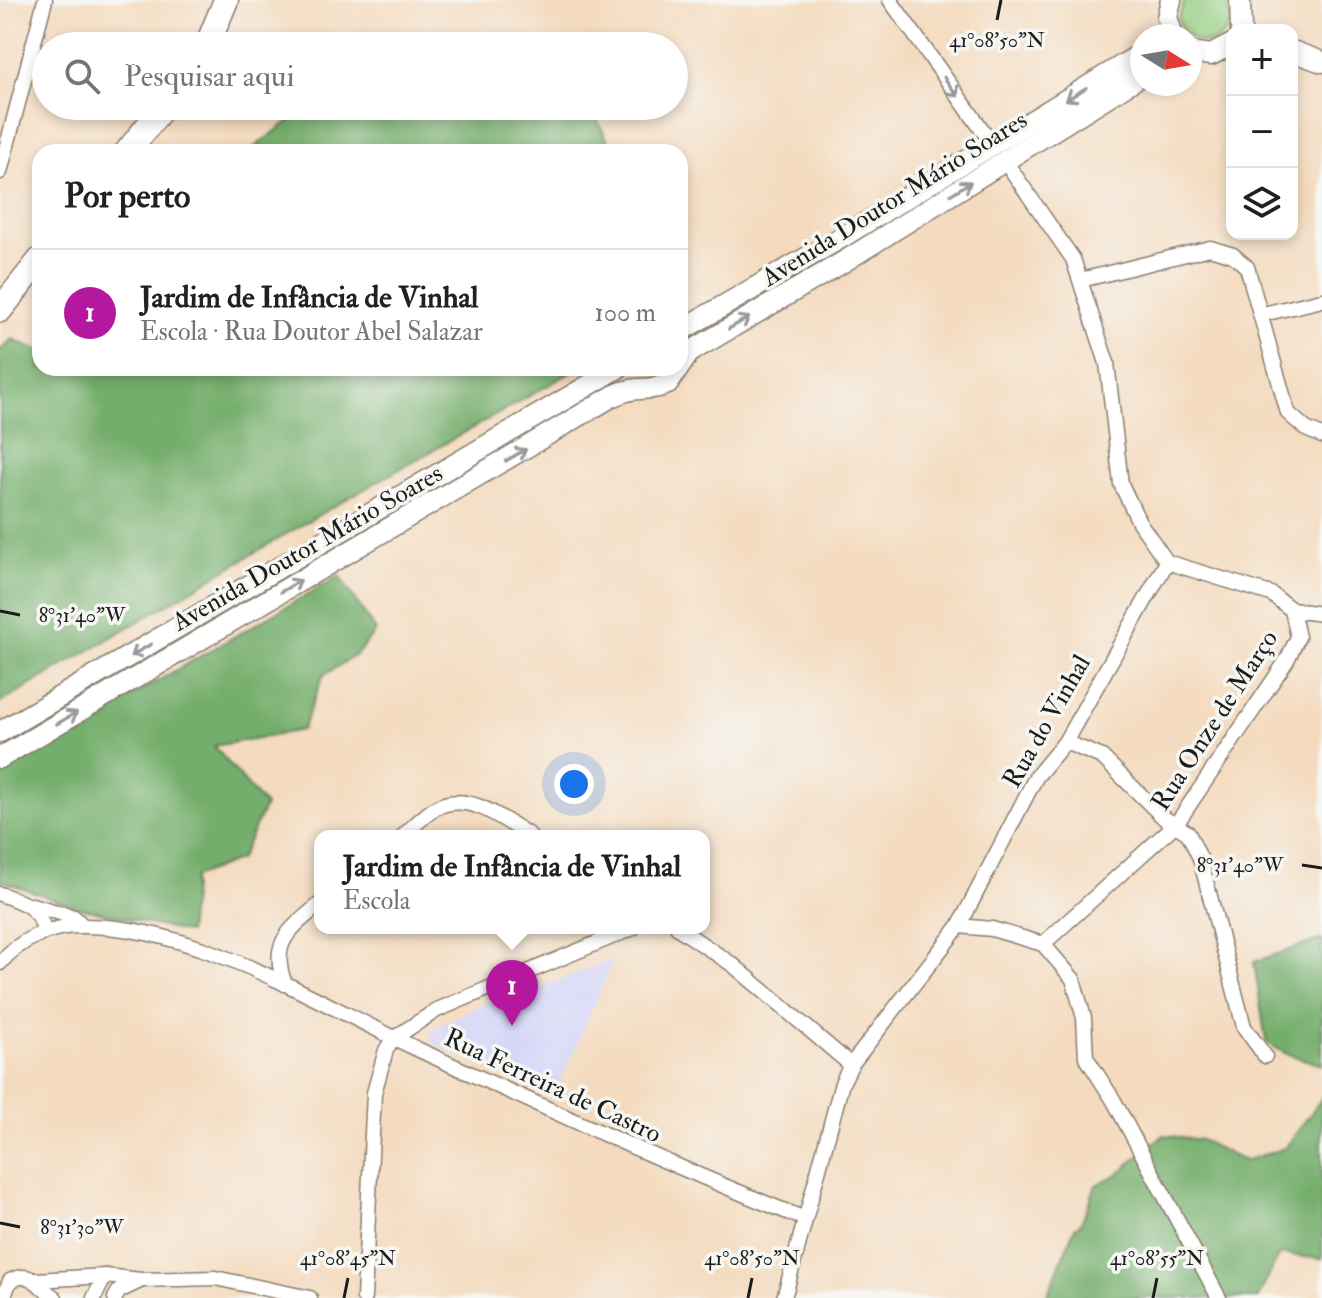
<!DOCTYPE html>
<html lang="pt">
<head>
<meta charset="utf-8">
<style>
  body { margin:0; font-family:"IM FELL Double Pica",serif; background:#f2f2f2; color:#202124 }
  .controls { position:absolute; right:24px; top:24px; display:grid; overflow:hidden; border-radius:16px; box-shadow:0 4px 12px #0003 }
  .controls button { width:72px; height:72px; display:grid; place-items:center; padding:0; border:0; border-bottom:2px solid #e0e0e0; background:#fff; color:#202124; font:40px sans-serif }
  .compass { position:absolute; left:1130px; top:24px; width:72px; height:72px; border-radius:50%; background:#fff; box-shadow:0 4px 12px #0003; rotate:101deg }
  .you { position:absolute; left:574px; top:784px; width:28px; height:28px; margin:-20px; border:6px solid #fff; border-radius:50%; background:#1a73e8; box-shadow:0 0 0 12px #1a73e833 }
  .badge { display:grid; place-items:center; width:52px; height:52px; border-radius:50%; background:#b5179e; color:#fff; font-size:26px; font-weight:700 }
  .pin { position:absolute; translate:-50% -66px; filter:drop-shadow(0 2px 4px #0008) }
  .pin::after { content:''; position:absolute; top:42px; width:28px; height:24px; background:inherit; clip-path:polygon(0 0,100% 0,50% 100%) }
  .popup { position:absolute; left:314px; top:830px; width:396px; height:104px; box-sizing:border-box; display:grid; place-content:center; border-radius:16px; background:#fff; filter:drop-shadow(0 2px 6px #0005); font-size:26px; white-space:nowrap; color:#757577 }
  .popup b { font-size:30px; color:#202124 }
  .popup::after { content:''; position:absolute; left:50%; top:100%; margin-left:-16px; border:16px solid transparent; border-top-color:#fff }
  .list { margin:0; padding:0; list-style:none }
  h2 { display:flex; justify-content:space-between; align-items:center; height:104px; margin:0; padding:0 32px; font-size:34px }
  h2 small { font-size:26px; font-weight:400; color:#757577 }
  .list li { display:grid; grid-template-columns:52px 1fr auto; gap:24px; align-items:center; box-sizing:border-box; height:128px; padding:0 32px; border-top:2px solid #e0e0e0 }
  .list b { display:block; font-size:30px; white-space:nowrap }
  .list p { margin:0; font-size:26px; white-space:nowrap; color:#757577 }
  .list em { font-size:26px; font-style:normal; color:#757577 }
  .icon { flex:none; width:44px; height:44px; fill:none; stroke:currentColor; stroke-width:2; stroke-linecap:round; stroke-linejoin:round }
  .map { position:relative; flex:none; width:1322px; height:1298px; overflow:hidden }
  .search { position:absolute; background:#fff; box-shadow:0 4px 12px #0003; left:32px; top:32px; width:656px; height:88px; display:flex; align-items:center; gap:20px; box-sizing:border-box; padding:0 28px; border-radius:44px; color:#757577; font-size:30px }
  .panel { position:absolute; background:#fff; box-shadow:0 4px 12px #0003; left:32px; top:144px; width:656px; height:232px; border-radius:24px }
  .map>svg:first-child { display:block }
  .built { fill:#d6d7f8 }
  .green { fill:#91ca7d; stroke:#56734c; stroke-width:2 }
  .forest { fill:#74ae6c; stroke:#486544; stroke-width:2 }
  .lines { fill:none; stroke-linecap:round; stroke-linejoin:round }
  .street-casing { stroke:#887c6e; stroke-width:17 }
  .secondary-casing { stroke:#887c6e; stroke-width:23 }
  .primary-casing { stroke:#887c6e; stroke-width:27 }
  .street { stroke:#fff; stroke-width:14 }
  .secondary { stroke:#fff; stroke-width:20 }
  .primary { stroke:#fff; stroke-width:24 }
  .oneway { stroke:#999 }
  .ticks { fill:none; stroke:#1c1c1c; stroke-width:3 }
  .labels { text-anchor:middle; stroke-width:7; stroke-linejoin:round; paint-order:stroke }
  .street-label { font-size:26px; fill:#1c1c1c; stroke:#f6f6f2 }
  .ticks-label { font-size:20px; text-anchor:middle; fill:#1c1c1c; stroke:#f6f6f2; stroke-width:7; stroke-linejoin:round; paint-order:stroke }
</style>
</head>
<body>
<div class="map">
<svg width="1322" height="1298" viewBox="0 0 1322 1298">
  <rect width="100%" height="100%" fill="#f6f6f2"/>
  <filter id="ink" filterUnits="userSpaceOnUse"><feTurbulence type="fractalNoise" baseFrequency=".0125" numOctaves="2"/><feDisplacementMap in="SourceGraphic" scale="16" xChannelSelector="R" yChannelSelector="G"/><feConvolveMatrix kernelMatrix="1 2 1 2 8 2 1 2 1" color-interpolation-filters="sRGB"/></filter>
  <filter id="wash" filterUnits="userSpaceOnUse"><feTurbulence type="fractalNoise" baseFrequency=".006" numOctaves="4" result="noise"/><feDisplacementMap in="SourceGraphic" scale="32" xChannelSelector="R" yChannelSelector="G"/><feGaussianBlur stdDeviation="1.8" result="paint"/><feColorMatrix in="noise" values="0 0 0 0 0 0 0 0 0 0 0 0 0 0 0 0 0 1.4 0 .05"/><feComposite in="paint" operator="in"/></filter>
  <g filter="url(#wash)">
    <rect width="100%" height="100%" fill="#f4dbbf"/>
    <path class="built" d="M 614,959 L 557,1090 L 548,1086 L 544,1094 L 432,1043 L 431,1034 L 437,1027 L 474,1008 L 507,993 L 511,999 Z"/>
    <path class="green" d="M 1185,0 L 1225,0 L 1231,19 C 1223,52 1185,49 1178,18 Z"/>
    <g class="forest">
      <path d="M 309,106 L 590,106 L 614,152 L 248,152 Z"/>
      <path d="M 12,339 L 40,351 L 40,368 L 85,371 L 91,368 L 579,368 L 322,513 L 0,703 L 0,351 Z"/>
      <path d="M 339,576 L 376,631 L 357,654 L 323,676 L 302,730 L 214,746 L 265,806 L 240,859 L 194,877 L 188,933 L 70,905 L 0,880 L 0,772 Z"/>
      <path d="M 1322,939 L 1322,1065 L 1285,1053 L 1266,1042 L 1254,962 Z"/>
      <path d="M 1322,1098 L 1322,1259 L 1279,1254 L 1258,1298 L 1046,1298 L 1075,1227 L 1081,1223 L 1096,1185 L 1118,1174 L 1164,1135 L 1201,1140 L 1244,1161 L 1285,1148 Z"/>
    </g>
  </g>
  <g filter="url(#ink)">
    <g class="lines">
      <g class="street-casing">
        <g id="street">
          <path d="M 890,0 L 993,145"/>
          <path d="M 0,172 L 45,0"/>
          <path d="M 1081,280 L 1210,248 L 1233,255 L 1247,267 L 1288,413 L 1306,429 L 1322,436"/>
          <path d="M 1263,314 L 1322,300"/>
          <path d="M 1167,562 L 1271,594 L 1292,610 L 1322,614"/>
          <path d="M 1065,742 L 1102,757 L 1164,818 L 1188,833 L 1200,858 L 1244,1027 L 1265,1056"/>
          <path d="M 403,836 C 413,827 425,814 437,807 C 470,791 504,820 530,836"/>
          <path d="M 0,894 C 25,903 38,906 45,932"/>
          <path d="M 32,905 L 74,917 L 82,925"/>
          <path d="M 959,926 L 992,929 L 1043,944 L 1073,979 L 1084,1018 L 1086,1057 L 1114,1101 L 1219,1298"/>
          <path d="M 678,928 L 733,965 L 851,1065"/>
          <path d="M 1043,944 L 1177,823 L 1287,660 L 1298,637 L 1292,610"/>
          <path d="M 0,963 C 19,940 50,926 80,926 C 194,924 316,1002 417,1049 C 545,1108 674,1167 805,1219"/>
          <path d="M 285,984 C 269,943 289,930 320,904"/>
          <path d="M 36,1280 L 105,1276 L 141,1280 L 215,1278 L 310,1298"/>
          <path d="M 3,1298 L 10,1281 C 33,1269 38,1287 55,1298"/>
          <path d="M 94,1298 L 105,1276"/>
          <path d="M 115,1298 L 119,1291 L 140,1281"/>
          <path d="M 364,1298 L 374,1093 L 386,1050 L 394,1038 L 437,1010 L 633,928"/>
          <path d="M 784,1298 L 842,1083 L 851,1065 L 959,926 L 1036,777 L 1065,742 L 1167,562 L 1139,522 L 1121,484 L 1107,363 L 1073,259 L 1005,161"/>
        </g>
      </g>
      <g class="secondary-casing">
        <g id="secondary">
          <path d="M 1171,0 L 1167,17 L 1173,36"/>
          <path d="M 1240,0 L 1241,30"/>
          <path d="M 1292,51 L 1322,62"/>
          <path d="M 1190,52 L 1211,55 L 1232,44"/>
          <path d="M 680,331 L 844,236 L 1142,53"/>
          <path d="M 0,732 L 618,368"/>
          <path d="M 0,758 L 613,396 C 637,384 648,393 668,384 L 689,353 L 700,346 L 845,261 L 1142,75"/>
        </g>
      </g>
      <g class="primary-casing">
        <g id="primary">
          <path d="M 207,46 L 226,0"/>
          <path d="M 127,152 L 164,106"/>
          <path d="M 0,310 L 40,260"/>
        </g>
      </g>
      <use href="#street" class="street"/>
      <use href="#secondary" class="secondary"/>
      <use href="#primary" class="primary"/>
    </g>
    <defs><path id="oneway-shaft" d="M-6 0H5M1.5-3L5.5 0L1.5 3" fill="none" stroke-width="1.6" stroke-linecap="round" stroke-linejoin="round" transform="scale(2)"/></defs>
    <g class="oneway">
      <use href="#oneway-shaft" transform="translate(951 87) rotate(54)"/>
      <use href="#oneway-shaft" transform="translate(1076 94) rotate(148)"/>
      <use href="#oneway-shaft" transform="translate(961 188) rotate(-32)"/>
      <use href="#oneway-shaft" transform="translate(739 323) rotate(-30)"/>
      <use href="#oneway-shaft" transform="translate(516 455) rotate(-30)"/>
      <use href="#oneway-shaft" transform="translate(291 586) rotate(-30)"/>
      <use href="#oneway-shaft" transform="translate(141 650) rotate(150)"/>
      <use href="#oneway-shaft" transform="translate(67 718) rotate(-31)"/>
    </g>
  </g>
  <path class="ticks" d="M 997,20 L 1001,0M 0,611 L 20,615M 1302,865 L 1322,868M 0,1223 L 20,1227M 344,1298 L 348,1278M 748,1298 L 752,1278M 1153,1298 L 1157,1278"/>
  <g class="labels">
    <g class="street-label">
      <text transform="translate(894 198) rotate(-32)" y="9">Avenida Doutor Mário Soares</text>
      <text transform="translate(307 547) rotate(-30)" y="9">Avenida Doutor Mário Soares</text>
      <text transform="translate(1214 720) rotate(-57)" y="9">Rua Onze de Março</text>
      <text transform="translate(1046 721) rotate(-60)" y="9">Rua do Vinhal</text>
      <text transform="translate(553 1085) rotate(25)" y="9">Rua Ferreira de Castro</text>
    </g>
  </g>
  <g class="ticks-label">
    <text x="997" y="47">41°08'50"N</text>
    <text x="82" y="622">8°31'40"W</text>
    <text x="1240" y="872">8°31'40"W</text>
    <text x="82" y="1234">8°31'30"W</text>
    <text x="348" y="1265">41°08'45"N</text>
    <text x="752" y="1265">41°08'50"N</text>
    <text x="1157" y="1265">41°08'55"N</text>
  </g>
</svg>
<div class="controls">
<button>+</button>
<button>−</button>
<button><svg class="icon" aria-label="layers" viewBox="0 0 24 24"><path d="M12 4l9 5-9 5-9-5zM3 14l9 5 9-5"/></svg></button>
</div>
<svg class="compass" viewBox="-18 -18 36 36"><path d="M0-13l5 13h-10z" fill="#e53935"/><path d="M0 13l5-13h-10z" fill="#757577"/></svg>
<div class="you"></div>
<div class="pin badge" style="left:512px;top:1026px">1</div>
<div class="popup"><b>Jardim de Infância de Vinhal</b>Escola</div>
<div class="search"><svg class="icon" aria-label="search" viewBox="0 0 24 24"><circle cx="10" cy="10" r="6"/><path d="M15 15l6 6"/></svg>Pesquisar aqui</div>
<section class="panel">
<h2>Por perto<small></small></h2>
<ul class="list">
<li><span class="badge">1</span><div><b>Jardim de Infância de Vinhal</b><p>Escola · Rua Doutor Abel Salazar</p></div><em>100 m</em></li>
</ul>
</section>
</div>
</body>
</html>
